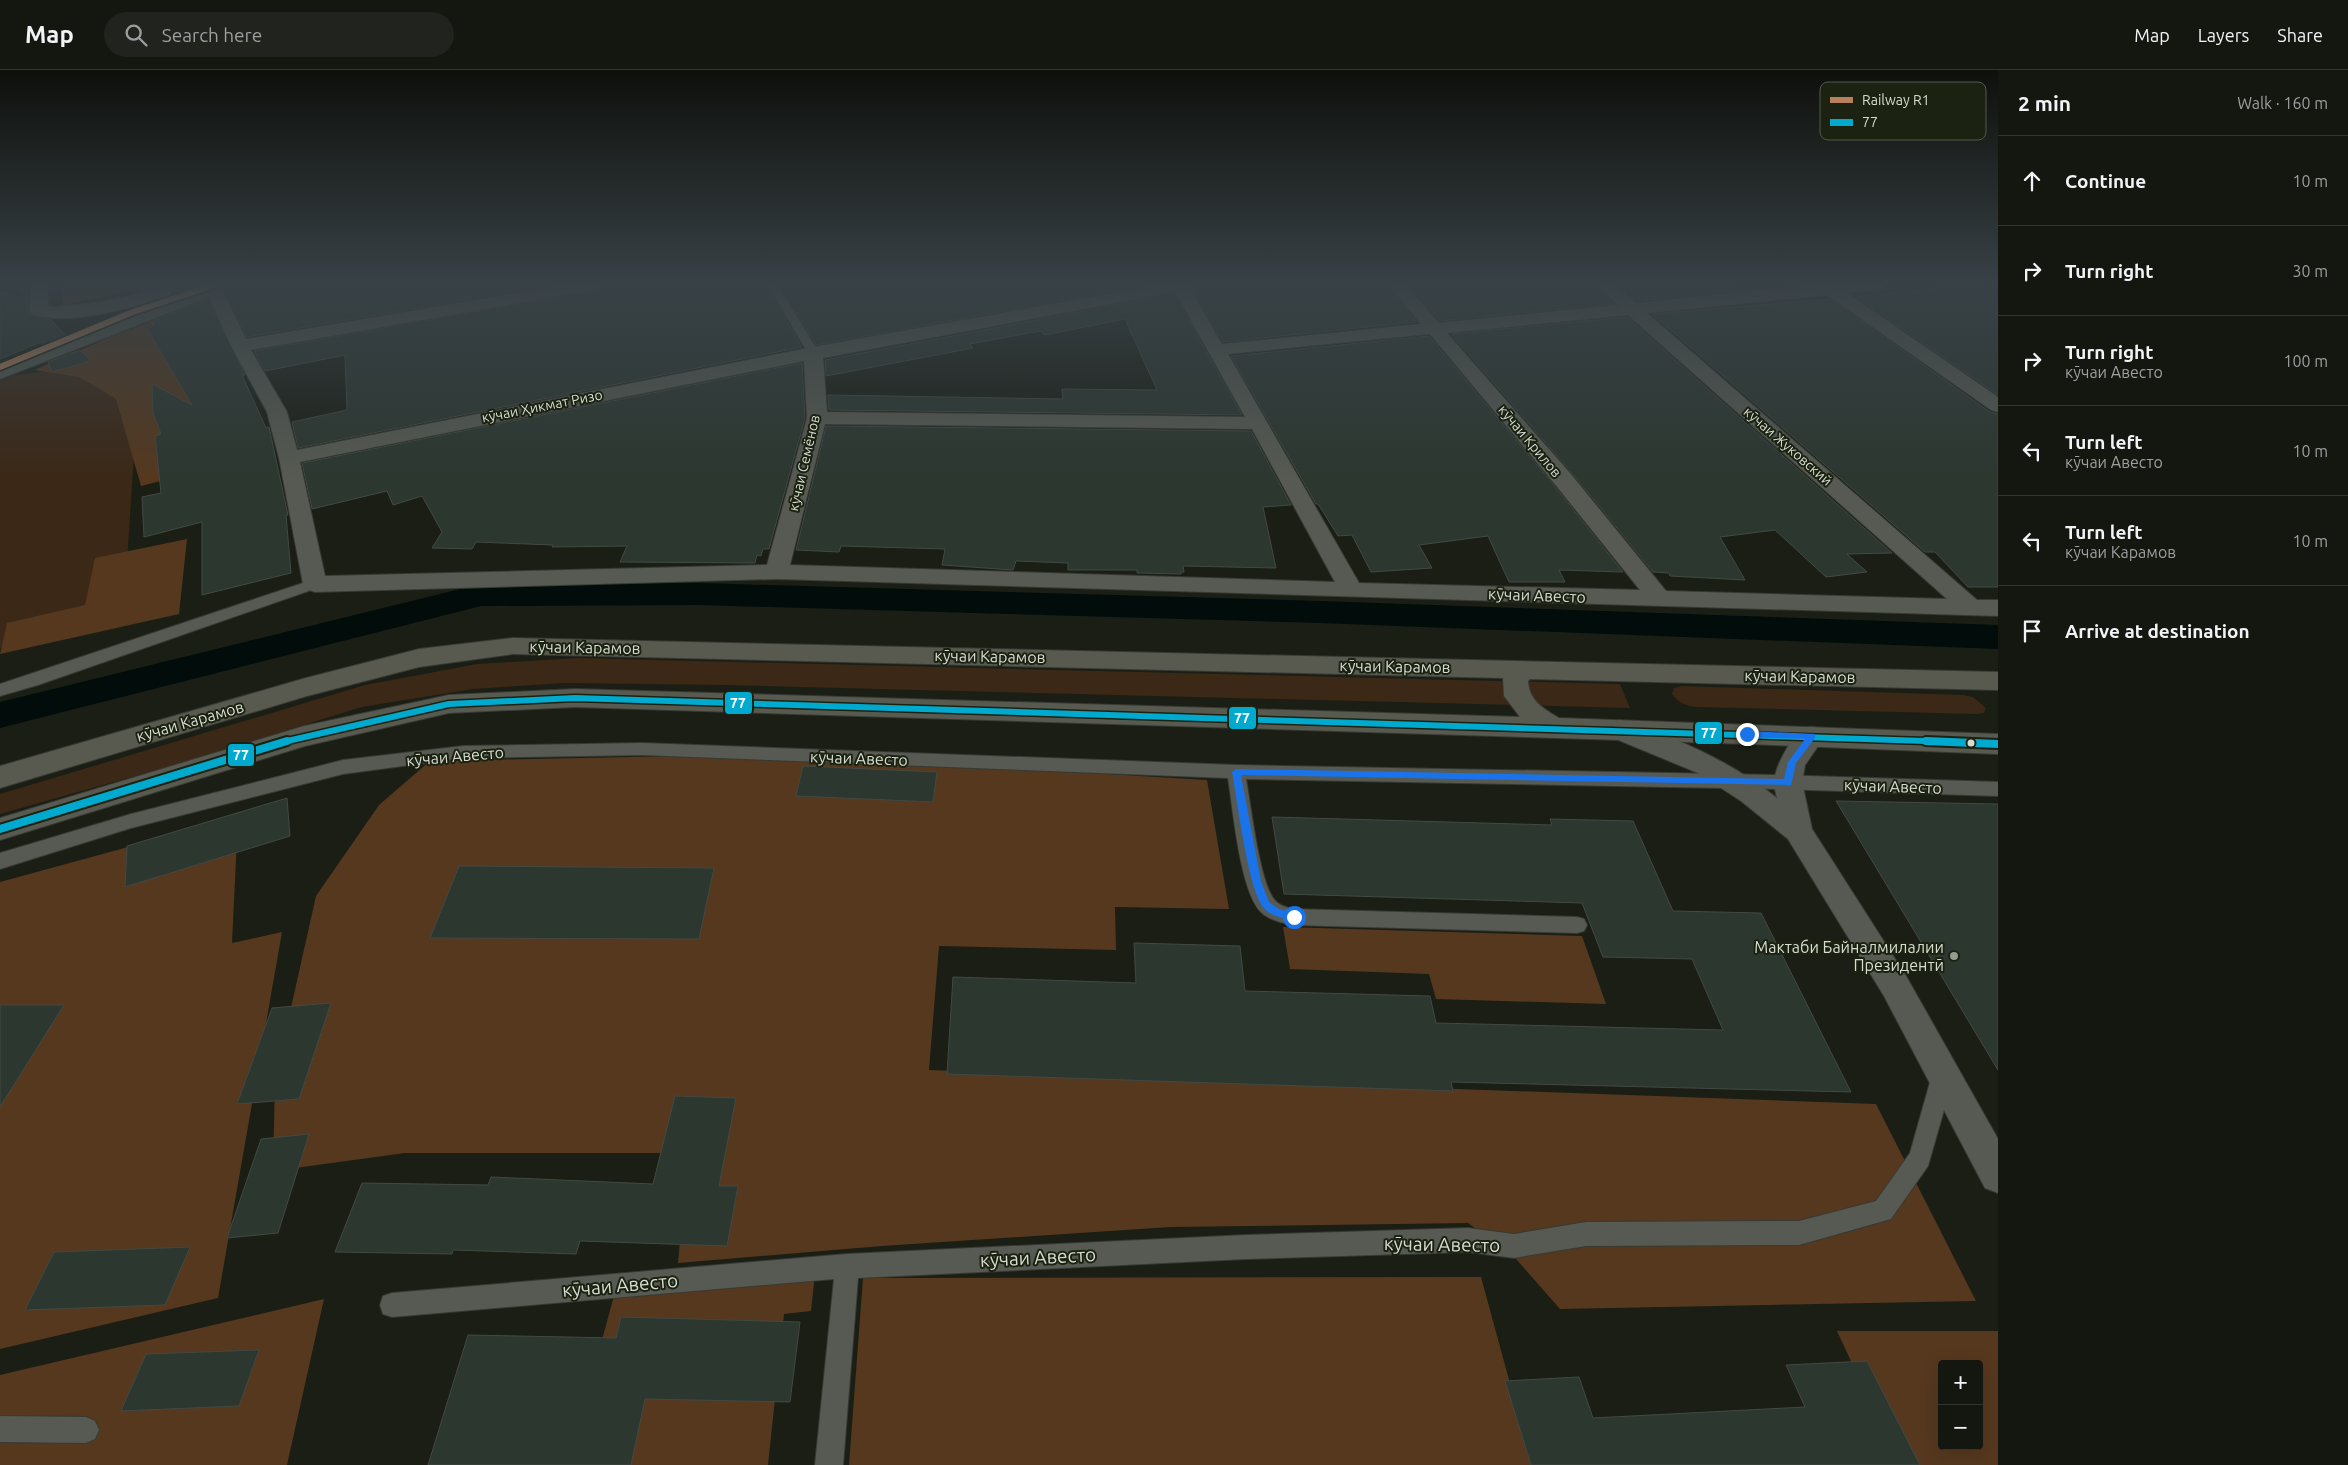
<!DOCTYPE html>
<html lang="en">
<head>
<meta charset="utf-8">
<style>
  body { margin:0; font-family:Ubuntu,sans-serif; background:#21231e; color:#f1f3f6 }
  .controls { position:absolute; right:15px; bottom:15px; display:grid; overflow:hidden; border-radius:5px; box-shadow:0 5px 20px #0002 }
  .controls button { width:45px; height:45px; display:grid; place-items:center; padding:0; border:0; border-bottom:1px solid #333530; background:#141610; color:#f1f3f6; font:25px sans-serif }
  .stop { position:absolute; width:15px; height:15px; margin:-11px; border:4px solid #1a73e8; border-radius:50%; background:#fff }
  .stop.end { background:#1a73e8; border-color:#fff; box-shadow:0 1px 5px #0008 }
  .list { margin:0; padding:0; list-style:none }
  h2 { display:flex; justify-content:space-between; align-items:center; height:65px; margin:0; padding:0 20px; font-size:21px }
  h2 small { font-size:16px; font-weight:400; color:#9d9f9f }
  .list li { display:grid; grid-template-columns:32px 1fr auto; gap:15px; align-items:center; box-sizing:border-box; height:90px; padding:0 20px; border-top:1px solid #333530 }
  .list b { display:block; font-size:19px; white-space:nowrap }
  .list p { margin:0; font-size:16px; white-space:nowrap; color:#9d9f9f }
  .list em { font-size:16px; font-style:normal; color:#9d9f9f }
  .icon { flex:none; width:28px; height:28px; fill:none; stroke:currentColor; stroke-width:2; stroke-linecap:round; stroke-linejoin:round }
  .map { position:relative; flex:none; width:1998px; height:1395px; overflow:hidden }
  header { display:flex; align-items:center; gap:30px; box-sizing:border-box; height:70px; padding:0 25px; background:#141610; border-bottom:1px solid #333530 }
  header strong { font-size:24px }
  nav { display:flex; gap:28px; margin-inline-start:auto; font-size:18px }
  .search { width:350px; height:45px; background:#21231e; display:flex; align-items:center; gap:12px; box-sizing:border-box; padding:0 18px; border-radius:28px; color:#9d9f9f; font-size:19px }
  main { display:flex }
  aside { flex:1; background:#141610 }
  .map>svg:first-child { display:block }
  .green { fill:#3b2817 }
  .forest { fill:#55381e; fill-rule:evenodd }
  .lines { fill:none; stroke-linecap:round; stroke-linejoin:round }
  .canal { fill:#020c0b; fill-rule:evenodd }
  .building { fill:#2c3730; stroke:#434943 }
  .service-casing { stroke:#373a33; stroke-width:2 }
  .minor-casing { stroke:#373a33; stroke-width:2 }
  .secondary-casing { stroke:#373a33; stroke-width:2 }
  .service { fill:#565a52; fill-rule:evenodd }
  .minor { fill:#565a52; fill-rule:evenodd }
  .secondary { fill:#585a50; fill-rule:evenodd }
  .bus-1-far1-casing { stroke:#1b2211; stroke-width:9 }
  .bus-1-casing { stroke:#1b2211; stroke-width:12 }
  .bus-1-far1 { stroke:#00a9ce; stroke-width:6 }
  .bus-1 { stroke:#00a9ce; stroke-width:8 }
  .rail-1-casing { stroke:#1b2211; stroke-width:9 }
  .rail-1 { stroke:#b6815c; stroke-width:6 }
  .route { fill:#1a73e8 }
  .bus-dot { fill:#d7dcd1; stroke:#1b2211; stroke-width:2 }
  .poi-dot { fill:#959a8f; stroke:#1b2211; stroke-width:2 }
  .labels { text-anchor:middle; stroke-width:4; stroke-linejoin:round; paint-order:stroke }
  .far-street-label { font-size:14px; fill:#d7dcd1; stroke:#1b2211 }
  .street-label { font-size:16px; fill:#d7dcd1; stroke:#1b2211 }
  .poi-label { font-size:16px; fill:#d7dcd1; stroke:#1b2211; text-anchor:end }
  .near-street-label { font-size:19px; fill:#d7dcd1; stroke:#1b2211 }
  .key { fill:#1b2211; stroke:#535a4b; stroke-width:1 }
  .key-label { font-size:14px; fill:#d7dcd1 }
  .line-badge { stroke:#1b2211; stroke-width:2 }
  .badge-label { font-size:14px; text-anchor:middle; font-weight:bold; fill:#fff }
</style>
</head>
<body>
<header>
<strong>Map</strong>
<div class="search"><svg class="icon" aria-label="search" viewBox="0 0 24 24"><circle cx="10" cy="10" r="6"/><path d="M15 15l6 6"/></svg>Search here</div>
<nav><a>Map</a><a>Layers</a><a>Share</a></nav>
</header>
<main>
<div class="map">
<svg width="1998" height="1395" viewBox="0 0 1998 1395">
  <rect width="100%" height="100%" fill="#1a1e15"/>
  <g class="green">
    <path d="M 140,291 L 125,523 L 0,579 L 0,311 L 14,305 Z"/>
    <path d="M 578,588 L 1620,614 L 1630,638 L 725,615 L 564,613 L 473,619 L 362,637 L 174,695 L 0,744 L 0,724 L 365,615 L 477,594 Z"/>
    <path d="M 1682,616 L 1963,625 L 1973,627 L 1986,638 L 1984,643 L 1976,644 L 1696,637 C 1685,635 1678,633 1672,624 L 1674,618 Z"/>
  </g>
  <g class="forest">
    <path d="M 62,215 L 148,215 L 148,218 L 63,235 Z"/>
    <path d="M 192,236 L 255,387 L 141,416 L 116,329 L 79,307 L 34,300 L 113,266 Z"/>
    <path d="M 187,469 L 179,544 L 0,584 L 7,553 L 85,535 L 95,488 Z"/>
    <path d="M 773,684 L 1207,710 L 1229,839 L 1115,837 L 1116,880 L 939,876 L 929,1000 L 1876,1034 L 1976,1231 L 1560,1239 L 1516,1189 L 1468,1153 L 1170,1157 L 882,1176 L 678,1193 L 688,1083 L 405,1083 L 273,1101 L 275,1009 L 316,826 L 379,735 L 430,691 Z"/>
    <path d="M 238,747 L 232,873 L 282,862 L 218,1228 L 0,1279 L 0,812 Z"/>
    <path d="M 1283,857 L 1582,866 L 1606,934 L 1436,929 L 1429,904 L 1290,899 Z"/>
    <path d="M 815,1204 L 811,1241 L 784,1244 L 768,1395 L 568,1395 L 615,1222 Z"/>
    <path d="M 1481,1207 L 1526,1372 L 1888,1371 L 1837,1261 L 1998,1261 L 1998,1395 L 849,1395 L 863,1208 ZM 1942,1294 L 1979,1294 L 1979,1376 L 1942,1376 Z"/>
    <path d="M 324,1229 L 287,1395 L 0,1395 L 0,1305 Z"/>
  </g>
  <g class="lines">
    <path class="canal" d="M 699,513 L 1320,531 L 1998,555 L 1998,579 L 1320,553 L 699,535 L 481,536 L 0,658 L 0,632 L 481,514 Z"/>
  </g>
  <g class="building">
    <path d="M 139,215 L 198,215 L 199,217 L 171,228 L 174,223 L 169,217 L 163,216 L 141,221 Z"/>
    <path d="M 222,215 L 555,215 L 247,267 Z"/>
    <path d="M 626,215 L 766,215 L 802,277 L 298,378 L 292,352 L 347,340 L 345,285 L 265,301 L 254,281 Z"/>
    <path d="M 780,215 L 1148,215 L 816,275 Z"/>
    <path d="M 1190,215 L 1387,215 L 1417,252 L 1223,272 Z"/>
    <path d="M 1408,215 L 1595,215 L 1614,234 L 1440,251 Z"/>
    <path d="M 1618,215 L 1731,215 L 1739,221 L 1637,231 Z"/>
    <path d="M 1965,215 L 1987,217 L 1998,224 L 1998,325 L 1856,227 Z"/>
    <path d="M 21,218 L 29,226 L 28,241 L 32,246 L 51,250 L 68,268 L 43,277 L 41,272 L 0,289 L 0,222 L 26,229 Z"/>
    <path d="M 1174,224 L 1242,345 L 829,340 L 828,325 L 1063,329 L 1062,319 L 1157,320 L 1125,249 L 1045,265 L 1041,261 L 969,274 L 973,278 L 826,306 L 825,290 Z"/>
    <path d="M 208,229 L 245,305 L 242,305 L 266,358 L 269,357 L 288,445 L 286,445 L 291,503 L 202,525 L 202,452 L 144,467 L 142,427 L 161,423 L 155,366 L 161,364 L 153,343 L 152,314 L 192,335 L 146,257 L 154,255 L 153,251 Z"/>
    <path d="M 1830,229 L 1990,342 L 1998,344 L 1998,517 L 1968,517 L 1935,482 L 1925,482 L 1652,244 Z"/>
    <path d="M 1627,247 L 1892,483 L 1847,484 L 1867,502 L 1826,507 L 1775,460 L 1720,467 L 1745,510 L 1670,506 L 1669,503 L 1653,502 L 1571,402 L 1451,264 Z"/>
    <path d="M 1429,266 L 1553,414 L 1623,502 L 1559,500 L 1565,512 L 1509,512 L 1488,466 L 1419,475 L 1432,498 L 1371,502 L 1352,465 L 1338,466 L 1318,434 L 1316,434 L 1231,286 Z"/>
    <path d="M 80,280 L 91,291 L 52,302 L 48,292 Z"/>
    <path d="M 802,293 L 805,348 L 769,479 L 763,479 L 761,486 L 757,485 L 755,493 L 620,492 L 627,476 L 552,477 L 553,475 L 476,472 L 472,479 L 432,478 L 442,462 L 422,426 L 393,435 L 387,421 L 312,439 L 302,393 Z"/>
    <path d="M 826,356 L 1251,361 L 1291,435 L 1263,437 L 1276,498 L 1183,496 L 1184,502 L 1181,502 L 1181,504 L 1137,503 L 1137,500 L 1068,500 L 1068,493 L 1016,491 L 1013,500 L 942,495 L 945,479 L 841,476 L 839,482 L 796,480 Z"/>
    <path d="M 803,696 L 937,702 L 933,732 L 796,726 Z"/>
    <path d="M 287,728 L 290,766 L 125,817 L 127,776 Z"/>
    <path d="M 1836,731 L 1998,734 L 1998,1000 Z"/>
    <path d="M 1272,747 L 1552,755 L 1550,749 L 1633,751 L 1673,841 L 1761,843 L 1851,1022 L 1451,1012 L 1453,1021 L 947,1004 L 953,907 L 1136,913 L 1134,873 L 1240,876 L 1245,921 L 1430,926 L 1436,953 L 1723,960 L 1692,889 L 1603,887 L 1582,833 L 1284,824 Z"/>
    <path d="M 459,796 L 714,798 L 699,869 L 430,868 Z"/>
    <path d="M 331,933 L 299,1029 L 237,1034 L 272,938 Z"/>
    <path d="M 0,935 L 64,935 L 0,1037 Z"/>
    <path d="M 675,1026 L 736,1028 L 719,1116 L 738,1116 L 727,1176 L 580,1171 L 576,1184 L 453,1180 L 452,1184 L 335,1182 L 362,1113 L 488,1115 L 491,1107 L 653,1114 Z"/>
    <path d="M 309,1064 L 278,1163 L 227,1168 L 261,1069 Z"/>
    <path d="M 190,1177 L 165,1235 L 25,1240 L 54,1182 Z"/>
    <path d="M 621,1247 L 800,1252 L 790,1332 L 645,1329 L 631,1395 L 428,1395 L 468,1265 L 616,1268 Z"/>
    <path d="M 259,1280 L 239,1336 L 121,1341 L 146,1284 Z"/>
    <path d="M 1867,1291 L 1920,1395 L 1531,1395 L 1505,1311 L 1579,1307 L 1593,1348 L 1805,1337 L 1786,1295 Z"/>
  </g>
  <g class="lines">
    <g class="service-casing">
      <g id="service">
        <path d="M 768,215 L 778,215 L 819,283 L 817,285 L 809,285 Z"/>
        <path d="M 315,509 L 320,511 L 322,514 L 320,517 L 38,615 L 0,626 L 0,614 Z"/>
        <path d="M 642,673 L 1236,695 L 1775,705 L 1998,712 L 1998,726 L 1775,719 L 1246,709 C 1251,736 1259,808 1273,828 C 1278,835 1285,837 1293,839 L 1577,847 L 1584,849 L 1587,855 L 1584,861 L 1577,863 L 1293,855 C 1282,853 1269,850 1261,842 C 1240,821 1233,739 1228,708 L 642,685 L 463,688 L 343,704 L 131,758 L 0,799 L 0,783 L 131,744 L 343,690 L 463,676 Z"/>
        <path d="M 1943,995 L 1951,998 L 1954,1005 L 1928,1096 L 1891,1149 L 1799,1175 L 1586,1176 L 1514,1188 L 1468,1182 L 1246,1189 L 858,1208 L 843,1395 L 815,1395 L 834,1209 L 392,1247 L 383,1244 L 380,1235 L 383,1226 L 392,1223 L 847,1184 L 1246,1165 L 1468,1158 L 1514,1164 L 1586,1152 L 1799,1151 L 1876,1131 L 1910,1083 L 1932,1005 L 1935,998 Z"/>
        <path d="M 0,1346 L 86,1347 L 95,1351 L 99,1360 L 95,1369 L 86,1373 L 0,1372 Z"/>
      </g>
    </g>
    <g class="minor-casing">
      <g id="minor">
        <path d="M 31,215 L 47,215 L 48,236 L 55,237 L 101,232 L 163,218 L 169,219 L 172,223 L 169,227 C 127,237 76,256 33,245 L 30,241 Z"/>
        <path d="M 200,215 L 220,215 L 246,269 L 565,215 L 603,215 L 600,219 L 594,220 L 251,280 L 287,342 L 297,380 L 813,277 L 1158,215 L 1188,215 L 1222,274 L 1421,254 L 1389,215 L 1406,215 L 1439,253 L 1618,235 L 1597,215 L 1615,215 L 1636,233 L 1816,215 L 1885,215 L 1883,219 L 1847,223 L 1998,327 L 1998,342 L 1991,340 L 1827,225 L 1647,243 L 1977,530 L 1998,530 L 1998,546 L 777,509 L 315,522 L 307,519 L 303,514 L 279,388 L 267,342 L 231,276 L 209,227 L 0,309 L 0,296 L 201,218 ZM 1175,222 L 1245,347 L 827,342 L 823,288 ZM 1628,245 L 1947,529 L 1666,521 L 1570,403 L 1447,263 ZM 1430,264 L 1554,413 L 1640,520 L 1359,513 L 1228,284 ZM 804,291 L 807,348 L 767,495 L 325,506 L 300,392 ZM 825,354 L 1252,359 L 1335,512 L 790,495 Z"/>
        <path d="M 1620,650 C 1676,667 1732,692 1777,728 C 1776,723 1774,718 1774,713 C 1774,698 1791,667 1803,659 C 1809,655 1815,657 1821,659 L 1825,666 L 1805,695 L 1802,712 L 1812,759 L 1906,906 L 1998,1069 L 1998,1123 L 1985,1118 L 1884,926 L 1788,769 L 1741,731 L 1698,703 L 1611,667 L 1607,660 L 1611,653 Z"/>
      </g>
    </g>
    <g class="secondary-casing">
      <path id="secondary" d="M 513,568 L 1998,602 L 1998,620 L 1530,609 L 1528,611 C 1529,631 1544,639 1559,648 L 1998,664 L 1998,684 L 1747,674 L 575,637 L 449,643 L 305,676 L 0,770 L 0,748 L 304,656 L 449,625 L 575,619 L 1520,647 L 1504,626 L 1503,608 L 513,584 L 419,597 L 307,626 L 0,718 L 0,696 L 306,608 L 419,579 Z"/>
    </g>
    <use href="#service" class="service"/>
    <use href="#minor" class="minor"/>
    <use href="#secondary" class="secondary"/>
    <g class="bus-1-far1-casing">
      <path id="bus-1-far1" d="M 283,672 L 449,634 L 575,628 L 1957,672"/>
    </g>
    <g class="bus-1-casing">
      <g id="bus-1">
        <path d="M 1926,671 L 1998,674"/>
        <path d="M 0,759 L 287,671"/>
      </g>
    </g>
    <use href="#bus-1-far1" class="bus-1-far1"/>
    <use href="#bus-1" class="bus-1"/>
    <g class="rail-1-casing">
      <path id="rail-1" d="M 0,297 L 133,242 L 215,215"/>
    </g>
    <use href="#rail-1" class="rail-1"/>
  </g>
  <linearGradient id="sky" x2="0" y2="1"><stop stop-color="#0e100c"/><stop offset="0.52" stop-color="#384146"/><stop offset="1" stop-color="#384146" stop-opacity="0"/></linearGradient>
  <rect width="1998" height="410" fill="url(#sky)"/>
  <path class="route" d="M 1747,661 L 1815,664 L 1815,668 L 1796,693 L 1791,715 L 1241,705 L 1261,811 L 1269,832 L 1279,839 L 1297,844 L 1297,850 L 1294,851 C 1282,848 1270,846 1263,837 C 1248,818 1237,729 1232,702 L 1236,699 L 1784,709 L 1788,692 L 1805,669 L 1747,667 L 1743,664 Z"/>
  <circle class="bus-dot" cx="1971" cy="673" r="4.5"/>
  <circle class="poi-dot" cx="1954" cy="886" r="5"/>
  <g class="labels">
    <g class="far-street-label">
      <text transform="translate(542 336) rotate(-11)" y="5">кӯчаи Ҳикмат Ризо</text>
      <text transform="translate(1530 371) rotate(50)" y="5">кӯчаи Крилов</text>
      <text transform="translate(1788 376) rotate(41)" y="5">кӯчаи Жуковский</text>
      <text transform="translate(804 393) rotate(-77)" y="5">кӯчаи Семёнов</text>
    </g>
    <g class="street-label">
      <text transform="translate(1537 525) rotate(2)" y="6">кӯчаи Авесто</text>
      <text transform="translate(585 577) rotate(1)" y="6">кӯчаи Карамов</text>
      <text transform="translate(990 586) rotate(1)" y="6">кӯчаи Карамов</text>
      <text transform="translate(1395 596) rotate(1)" y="6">кӯчаи Карамов</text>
      <text transform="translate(1800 606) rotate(1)" y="6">кӯчаи Карамов</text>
      <text transform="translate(190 651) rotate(-16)" y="6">кӯчаи Карамов</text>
      <text transform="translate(455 686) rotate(-5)" y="6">кӯчаи Авесто</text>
      <text transform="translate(859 688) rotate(2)" y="6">кӯчаи Авесто</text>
      <text transform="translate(1893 716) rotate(2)" y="6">кӯчаи Авесто</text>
    </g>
    <g class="poi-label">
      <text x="1944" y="883">Мактаби Байналмилалии<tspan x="1944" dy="18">Президентӣ</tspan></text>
    </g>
    <g class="near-street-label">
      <text transform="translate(1442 1174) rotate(1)" y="7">кӯчаи Авесто</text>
      <text transform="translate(1038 1187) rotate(-3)" y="7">кӯчаи Авесто</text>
      <text transform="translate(620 1215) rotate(-5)" y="7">кӯчаи Авесто</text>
    </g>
  </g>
  <rect x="1820" y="12" width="166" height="58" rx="8" class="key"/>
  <rect x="1830" y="27" width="23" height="6" fill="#b6815c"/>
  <rect x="1830" y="49" width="23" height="7" fill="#00a9ce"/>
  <g class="key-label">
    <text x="1862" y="35">Railway R1</text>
    <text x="1862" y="57">77</text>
  </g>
  <g class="line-badge">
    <rect x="724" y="621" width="29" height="24" rx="5" fill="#00a9ce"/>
    <rect x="1228" y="636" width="29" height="24" rx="5" fill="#00a9ce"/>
    <rect x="1694" y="651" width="29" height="24" rx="5" fill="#00a9ce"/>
    <rect x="227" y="673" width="28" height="24" rx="5" fill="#00a9ce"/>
  </g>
  <g class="badge-label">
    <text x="738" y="638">77</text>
    <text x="1242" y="653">77</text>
    <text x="1709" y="668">77</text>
    <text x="241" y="690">77</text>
  </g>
</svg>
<div class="controls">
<button>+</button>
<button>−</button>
</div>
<div class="stop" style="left:1294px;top:847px"></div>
<div class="stop end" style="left:1747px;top:664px"></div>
</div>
<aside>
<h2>2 min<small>Walk · 160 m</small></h2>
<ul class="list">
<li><svg class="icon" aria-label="ahead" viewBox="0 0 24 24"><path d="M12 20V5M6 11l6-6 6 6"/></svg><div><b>Continue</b></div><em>10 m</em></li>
<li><svg class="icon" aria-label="right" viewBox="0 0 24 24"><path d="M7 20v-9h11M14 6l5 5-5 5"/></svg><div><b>Turn right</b></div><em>30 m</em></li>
<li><svg class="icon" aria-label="right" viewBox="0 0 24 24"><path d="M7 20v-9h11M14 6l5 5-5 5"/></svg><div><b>Turn right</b><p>кӯчаи Авесто</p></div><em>100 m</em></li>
<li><svg class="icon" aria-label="left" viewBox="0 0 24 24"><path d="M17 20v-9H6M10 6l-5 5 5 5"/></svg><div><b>Turn left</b><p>кӯчаи Авесто</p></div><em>10 m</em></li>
<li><svg class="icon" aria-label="left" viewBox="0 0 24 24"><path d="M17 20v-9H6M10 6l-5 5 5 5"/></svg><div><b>Turn left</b><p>кӯчаи Карамов</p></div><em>10 m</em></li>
<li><svg class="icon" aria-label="arrive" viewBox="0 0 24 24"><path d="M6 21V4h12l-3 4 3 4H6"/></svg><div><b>Arrive at destination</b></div></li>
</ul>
</aside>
</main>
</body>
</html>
